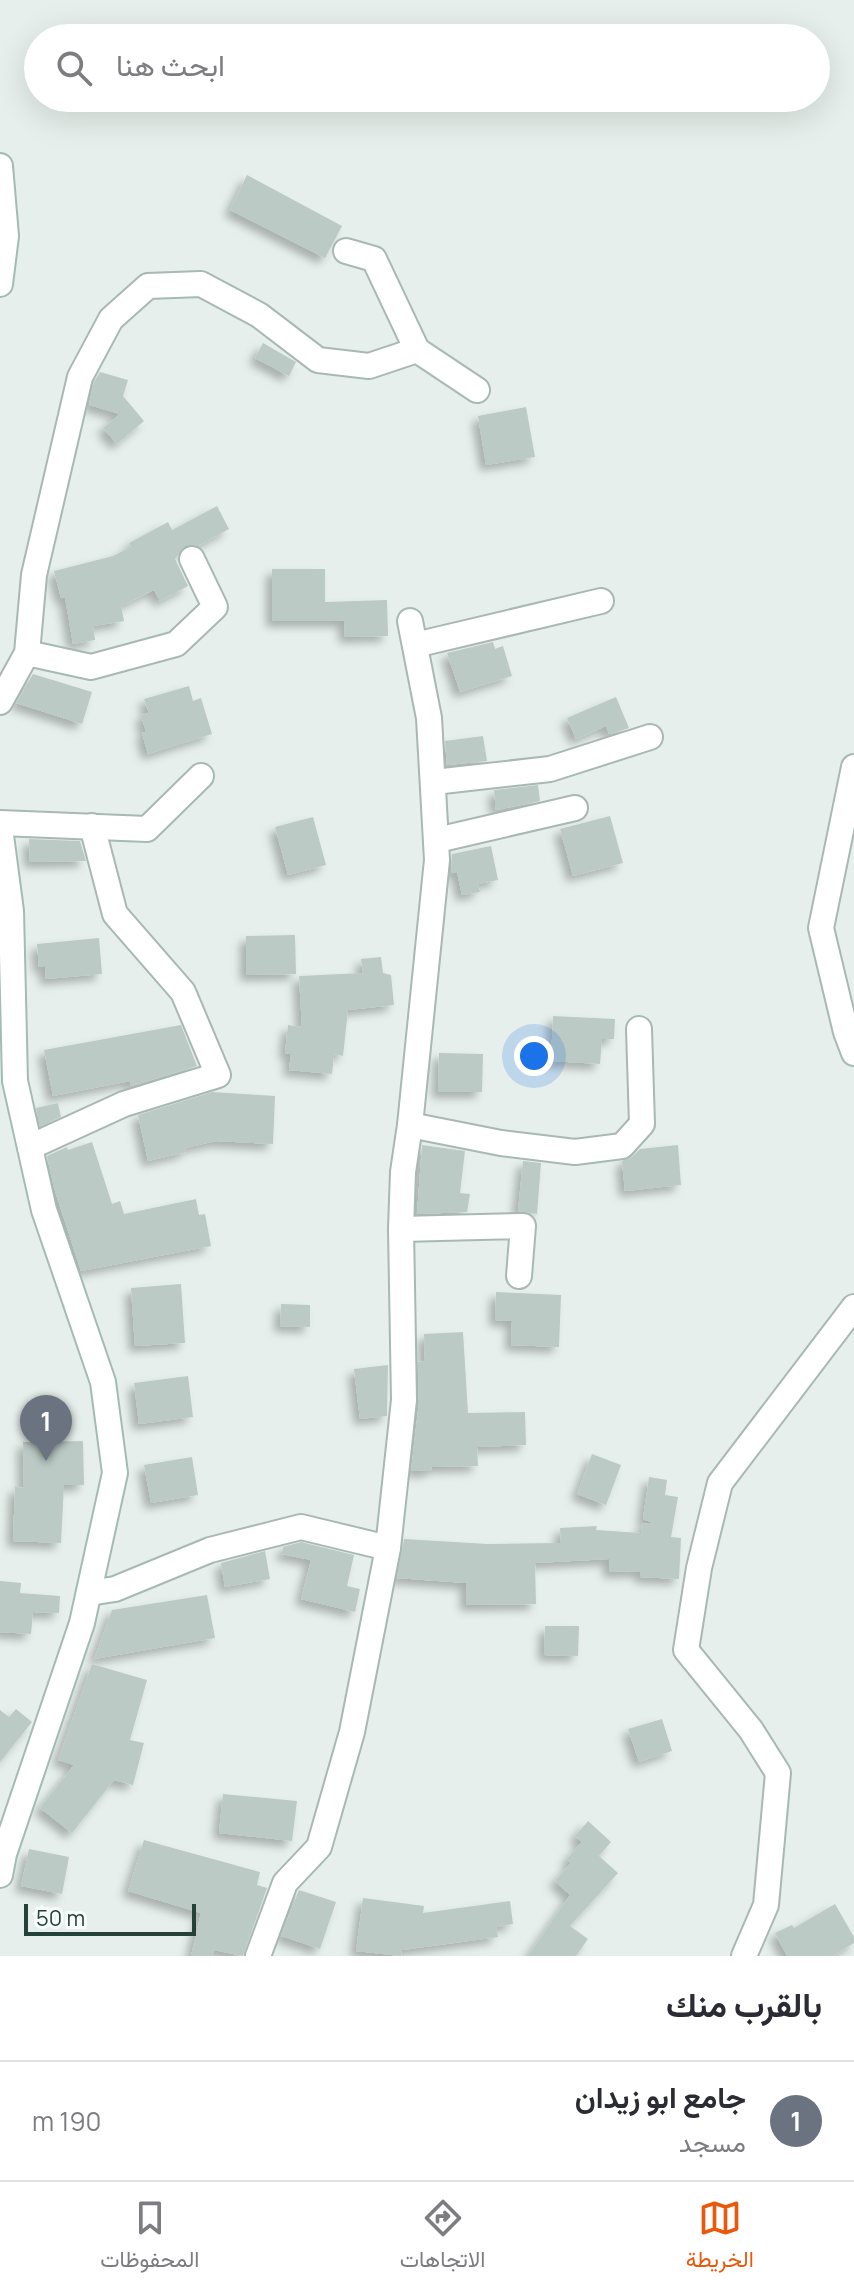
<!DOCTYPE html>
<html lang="ar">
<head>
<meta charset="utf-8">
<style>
  body { margin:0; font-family:Manrope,Vazirmatn,sans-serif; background:#f2f2f3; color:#2b2b33; direction:rtl }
  .scale { position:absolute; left:24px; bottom:20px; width:172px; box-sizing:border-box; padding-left:8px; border:4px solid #24423a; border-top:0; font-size:22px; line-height:28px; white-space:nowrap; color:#24423a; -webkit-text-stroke:6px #f7fbf9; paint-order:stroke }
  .you { position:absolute; left:534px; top:1056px; width:28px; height:28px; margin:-20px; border:6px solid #fff; border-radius:50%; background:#1a73e8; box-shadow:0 0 0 12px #1a73e833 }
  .badge { display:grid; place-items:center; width:52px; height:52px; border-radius:50%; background:#ea580c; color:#fff; font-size:26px; font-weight:700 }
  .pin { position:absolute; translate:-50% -66px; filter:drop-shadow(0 2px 4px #0008) }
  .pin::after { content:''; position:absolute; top:42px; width:28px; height:24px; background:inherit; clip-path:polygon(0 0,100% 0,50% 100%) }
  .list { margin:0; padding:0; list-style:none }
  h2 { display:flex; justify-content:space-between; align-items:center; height:104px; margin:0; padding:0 32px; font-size:34px }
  h2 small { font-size:26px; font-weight:400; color:#7c7c81 }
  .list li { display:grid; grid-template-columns:52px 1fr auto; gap:24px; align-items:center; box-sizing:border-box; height:120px; padding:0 32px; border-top:2px solid #e1e1e2 }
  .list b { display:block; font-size:30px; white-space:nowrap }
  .list p { margin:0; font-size:26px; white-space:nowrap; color:#7c7c81 }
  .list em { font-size:26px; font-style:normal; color:#7c7c81 }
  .icon { flex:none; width:44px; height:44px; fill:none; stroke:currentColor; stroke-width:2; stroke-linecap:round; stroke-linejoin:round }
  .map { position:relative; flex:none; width:854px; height:1956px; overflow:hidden; direction:ltr }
  .search { position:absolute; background:#fff; box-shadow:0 8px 32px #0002; left:24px; right:24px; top:24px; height:88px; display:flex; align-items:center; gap:20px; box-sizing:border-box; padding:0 28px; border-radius:44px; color:#7c7c81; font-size:30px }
  .sheet { height:224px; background:#fff }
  nav { display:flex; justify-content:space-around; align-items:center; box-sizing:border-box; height:112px; border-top:2px solid #e1e1e2; background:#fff; font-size:22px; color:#7c7c81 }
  nav a { display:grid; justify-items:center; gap:4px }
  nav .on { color:#ea580c }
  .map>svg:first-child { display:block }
  .building { fill:#bbcac4; filter:url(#shadow) }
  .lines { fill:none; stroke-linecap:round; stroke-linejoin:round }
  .street-casing { stroke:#a8b8b2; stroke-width:28 }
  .secondary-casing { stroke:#a4bbb3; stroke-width:28 }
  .street { stroke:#fff; stroke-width:24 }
  .secondary { stroke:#fff; stroke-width:24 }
</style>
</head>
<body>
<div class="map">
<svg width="854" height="1956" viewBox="0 0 854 1956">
  <defs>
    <filter id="shadow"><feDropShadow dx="-6" dy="6" stdDeviation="4" flood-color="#0004"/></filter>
  </defs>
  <rect width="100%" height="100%" fill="#e6efeb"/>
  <g class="building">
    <path d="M 247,175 L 342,226 L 325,258 L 230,210 Z"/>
    <path d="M 263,343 L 296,362 L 289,376 L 255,358 Z"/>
    <path d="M 100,372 L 128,380 L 123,396 L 144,421 L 117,444 L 103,428 L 120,414 L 89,405 L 94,382 Z"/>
    <path d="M 526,407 L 535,457 L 486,465 L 478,416 Z"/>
    <path d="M 217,506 L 229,529 L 198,546 L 185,546 L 175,559 L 188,586 L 160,601 L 154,590 L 121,606 L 124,621 L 93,626 L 95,640 L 73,644 L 65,597 L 61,598 L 54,571 L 113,556 L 131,547 L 129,543 L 168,522 L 172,530 Z"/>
    <path d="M 272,569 L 325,569 L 325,602 L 387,600 L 388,636 L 345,637 L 344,621 L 272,621 Z"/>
    <path d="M 493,642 L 495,649 L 503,646 L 512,676 L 460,692 L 447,653 Z"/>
    <path d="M 33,674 L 92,692 L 82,724 L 16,703 Z"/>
    <path d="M 189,686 L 193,701 L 201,698 L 212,734 L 148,754 L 142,733 L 146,732 L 141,715 L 149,713 L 144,699 Z"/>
    <path d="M 616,697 L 629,728 L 609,734 L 606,726 L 576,739 L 567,718 Z"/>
    <path d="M 483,736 L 487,761 L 447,765 L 445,741 Z"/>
    <path d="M 538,785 L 540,801 L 496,810 L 494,790 Z"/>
    <path d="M 610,816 L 623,863 L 573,876 L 560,829 Z"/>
    <path d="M 313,817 L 326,865 L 288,875 L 275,827 Z"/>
    <path d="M 29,839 L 80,841 L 86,861 L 30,862 Z"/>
    <path d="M 491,846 L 498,880 L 478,884 L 480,892 L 462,895 L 457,872 L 451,873 L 452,854 Z"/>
    <path d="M 295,935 L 296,974 L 246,975 L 246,936 Z"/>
    <path d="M 99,938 L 102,974 L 46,979 L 45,966 L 39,967 L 37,944 Z"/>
    <path d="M 381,957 L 383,973 L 391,975 L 394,1005 L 348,1010 L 343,1056 L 334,1054 L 332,1074 L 289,1070 L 291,1054 L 285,1053 L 288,1025 L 302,1027 L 299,976 L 363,973 L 361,959 Z"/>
    <path d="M 553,1016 L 615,1019 L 614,1039 L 602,1039 L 600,1064 L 551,1061 Z"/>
    <path d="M 181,1025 L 197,1066 L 131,1086 L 130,1081 L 53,1096 L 44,1050 Z"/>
    <path d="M 439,1053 L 483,1054 L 482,1092 L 438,1092 Z"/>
    <path d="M 212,1092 L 275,1096 L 273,1144 L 216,1141 L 185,1148 L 186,1152 L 148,1161 L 138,1115 Z"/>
    <path d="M 58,1103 L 61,1117 L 40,1126 L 36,1108 Z"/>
    <path d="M 92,1142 L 112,1204 L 120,1201 L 124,1214 L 196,1199 L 199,1215 L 205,1214 L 211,1246 L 81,1271 L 54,1188 L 47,1156 L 67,1147 L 68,1150 Z"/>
    <path d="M 422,1145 L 465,1151 L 460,1193 L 470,1194 L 467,1212 L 417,1214 Z"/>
    <path d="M 678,1145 L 681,1185 L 625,1191 L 622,1161 L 632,1157 L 640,1149 Z"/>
    <path d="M 523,1161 L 541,1163 L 537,1214 L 518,1211 Z"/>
    <path d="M 181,1284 L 185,1343 L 135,1346 L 131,1288 Z"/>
    <path d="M 496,1292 L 561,1295 L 559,1347 L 511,1345 L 512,1321 L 495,1320 Z"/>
    <path d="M 281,1304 L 310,1305 L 310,1327 L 280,1326 Z"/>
    <path d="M 463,1332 L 468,1413 L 525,1412 L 526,1445 L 477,1447 L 478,1466 L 431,1467 L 432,1471 L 411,1471 L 419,1402 L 418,1362 L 425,1361 L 424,1334 Z"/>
    <path d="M 388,1365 L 387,1416 L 360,1419 L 354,1369 Z"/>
    <path d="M 188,1376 L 193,1417 L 139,1424 L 134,1383 Z"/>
    <path d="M 83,1441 L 84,1485 L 64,1485 L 61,1543 L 13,1541 L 15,1487 L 24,1488 L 23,1442 Z"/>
    <path d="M 592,1454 L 621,1465 L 606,1505 L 577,1494 Z"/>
    <path d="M 192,1457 L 198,1495 L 151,1503 L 144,1465 Z"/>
    <path d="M 649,1477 L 667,1480 L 665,1495 L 678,1497 L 671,1537 L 681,1538 L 679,1579 L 640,1577 L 641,1571 L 609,1572 L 609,1559 L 535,1563 L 536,1604 L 466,1605 L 466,1583 L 397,1578 L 404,1539 L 487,1544 L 561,1543 L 560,1528 L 597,1526 L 596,1530 L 641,1533 L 642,1524 L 653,1523 L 643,1519 Z"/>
    <path d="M 301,1542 L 354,1555 L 347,1586 L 360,1589 L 355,1612 L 301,1599 L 311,1560 L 282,1554 L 283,1547 Z"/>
    <path d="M 265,1551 L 270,1579 L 225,1587 L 221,1563 Z"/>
    <path d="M 0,1581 L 21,1583 L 20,1593 L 60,1596 L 59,1613 L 33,1612 L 31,1634 L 0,1632 Z"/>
    <path d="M 207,1595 L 215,1638 L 94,1659 L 112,1610 Z"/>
    <path d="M 545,1626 L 579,1626 L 578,1656 L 544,1655 Z"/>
    <path d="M 92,1664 L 147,1680 L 130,1740 L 144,1743 L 133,1785 L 114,1780 L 72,1833 L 40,1808 L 74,1765 L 58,1760 Z"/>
    <path d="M 16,1709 L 32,1722 L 0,1762 L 0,1710 L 9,1717 Z"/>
    <path d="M 662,1719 L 672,1751 L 639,1762 L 628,1729 Z"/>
    <path d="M 223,1794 L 297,1801 L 292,1841 L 219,1833 Z"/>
    <path d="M 588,1821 L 611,1842 L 599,1856 L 618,1873 L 570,1926 L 588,1939 L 576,1956 L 528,1956 L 570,1895 L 555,1881 L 571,1863 L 567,1859 L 582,1842 L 575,1836 Z"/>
    <path d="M 144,1840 L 260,1872 L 257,1885 L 267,1888 L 243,1956 L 214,1950 L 212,1956 L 191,1956 L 201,1913 L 128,1891 Z"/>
    <path d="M 29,1849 L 69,1857 L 62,1894 L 21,1886 Z"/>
    <path d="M 299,1890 L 336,1902 L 320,1949 L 281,1936 Z"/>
    <path d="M 363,1898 L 424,1906 L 423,1913 L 510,1901 L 513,1924 L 496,1927 L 498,1937 L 402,1950 L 401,1956 L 356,1951 Z"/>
    <path d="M 835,1904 L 854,1937 L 854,1943 L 832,1956 L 787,1956 L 775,1933 L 792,1925 L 794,1928 Z"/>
  </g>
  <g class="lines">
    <g class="street-casing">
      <g id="street">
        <path d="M 346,251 L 374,259 L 417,350"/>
        <path d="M 415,645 L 601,601"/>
        <path d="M 27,653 L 91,667 L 176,644 L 215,607 L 192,559"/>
        <path d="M 0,702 L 27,653 L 34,575 L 80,377 L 111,319 L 148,286 L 201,284 L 259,315 L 318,360 L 369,366 L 417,350 L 477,390"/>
        <path d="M 854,767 L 821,928 L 846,1032 L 854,1053"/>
        <path d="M 434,782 L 550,769 L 650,737"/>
        <path d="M 0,823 L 147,829 L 201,776"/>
        <path d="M 437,840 L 575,808"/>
        <path d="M 410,1125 L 501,1143 L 575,1152 L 622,1146 L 642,1124 L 639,1029"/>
        <path d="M 30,1147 L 124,1104 L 218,1075 L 183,992 L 115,914 L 92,826"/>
        <path d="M 401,1229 L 523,1226 L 519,1276"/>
        <path d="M 89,1593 L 115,1589 L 210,1550 L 301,1527 L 388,1548"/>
        <path d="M 258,1956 L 285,1883 L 319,1847 L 352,1732 L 388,1548 L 404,1400 L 401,1229 L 403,1172 L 410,1125 L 437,860 L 429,718 L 410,621"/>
        <path d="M 744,1956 L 766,1905 L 778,1773 L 751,1730 L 686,1650 L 699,1568 L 720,1483 L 854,1307"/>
      </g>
    </g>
    <g class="secondary-casing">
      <g id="secondary">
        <path d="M 0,166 L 6,236 L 0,284"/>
        <path d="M 0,828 L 11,911 L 15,1081 L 44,1210 L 103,1382 L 115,1473 L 82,1623 L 4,1854 L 0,1875"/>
      </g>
    </g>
    <use href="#street" class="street"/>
    <use href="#secondary" class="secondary"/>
  </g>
</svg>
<div class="scale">50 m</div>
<div class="you"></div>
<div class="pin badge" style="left:46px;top:1461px;background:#6b7280">1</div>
<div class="search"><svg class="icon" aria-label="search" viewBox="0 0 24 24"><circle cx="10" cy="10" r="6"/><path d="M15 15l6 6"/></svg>ابحث هنا</div>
</div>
<section class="sheet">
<h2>بالقرب منك<small></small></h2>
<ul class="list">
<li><span class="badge" style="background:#6b7280">1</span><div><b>جامع ابو زيدان</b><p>مسجد</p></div><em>190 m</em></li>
</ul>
</section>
<nav>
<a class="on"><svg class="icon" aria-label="map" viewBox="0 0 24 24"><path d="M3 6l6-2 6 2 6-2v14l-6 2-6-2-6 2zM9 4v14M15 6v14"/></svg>الخريطة</a>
<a><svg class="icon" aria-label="directions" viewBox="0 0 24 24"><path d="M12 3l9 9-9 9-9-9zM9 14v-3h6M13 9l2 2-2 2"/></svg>الاتجاهات</a>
<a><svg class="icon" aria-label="saved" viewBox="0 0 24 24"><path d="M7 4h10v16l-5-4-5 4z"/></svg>المحفوظات</a>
</nav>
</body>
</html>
